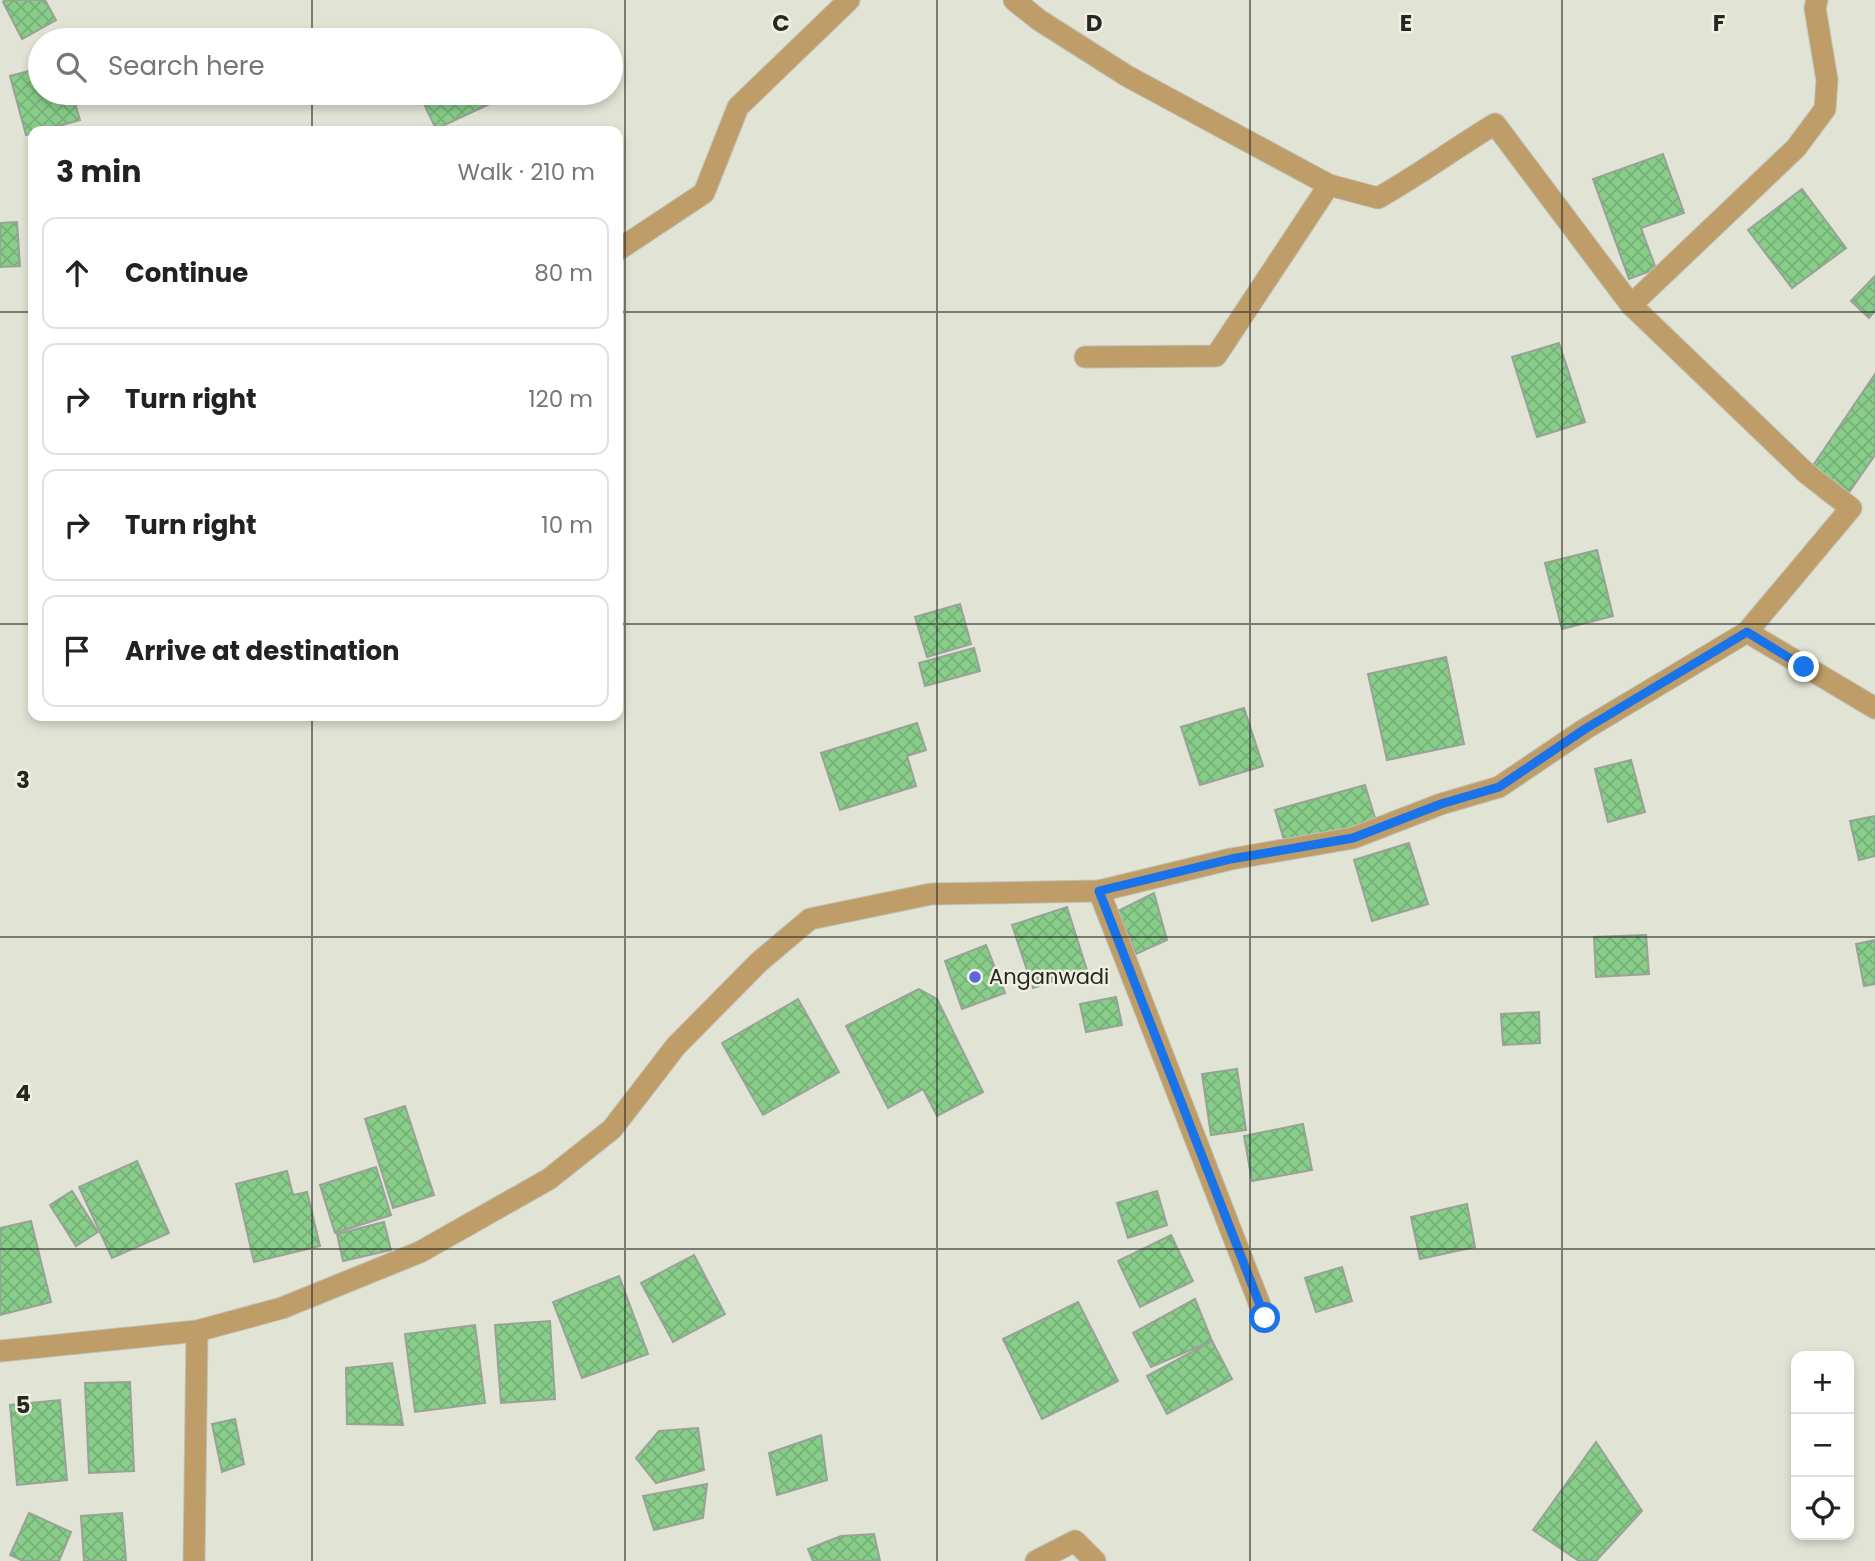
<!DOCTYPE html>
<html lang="en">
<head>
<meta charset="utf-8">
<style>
  body { margin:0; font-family:Poppins,sans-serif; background:#f2f2f2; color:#222 }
  .controls { position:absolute; right:21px; bottom:21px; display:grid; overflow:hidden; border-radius:14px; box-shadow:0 4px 10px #0003 }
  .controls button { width:63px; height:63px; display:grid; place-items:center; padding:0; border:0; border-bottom:2px solid #e0e0e0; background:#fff; color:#222; font:35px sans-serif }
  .stop { position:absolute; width:21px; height:21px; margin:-16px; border:5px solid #1a73e8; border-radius:50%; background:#fff }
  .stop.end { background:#1a73e8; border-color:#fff; box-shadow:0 2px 7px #0008 }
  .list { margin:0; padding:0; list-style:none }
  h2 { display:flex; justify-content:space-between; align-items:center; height:91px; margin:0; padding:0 28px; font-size:30px }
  h2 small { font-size:23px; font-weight:400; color:#767676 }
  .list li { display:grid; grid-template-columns:46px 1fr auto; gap:21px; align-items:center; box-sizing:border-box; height:112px; margin:0 14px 14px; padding:0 14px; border:2px solid #e0e0e0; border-radius:14px }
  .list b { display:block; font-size:26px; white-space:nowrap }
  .list em { font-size:23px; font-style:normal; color:#767676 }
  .icon { flex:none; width:38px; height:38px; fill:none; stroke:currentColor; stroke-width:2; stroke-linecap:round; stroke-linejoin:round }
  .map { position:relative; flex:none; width:1875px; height:1561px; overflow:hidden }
  .search { position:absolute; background:#fff; box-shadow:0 4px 10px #0003; left:28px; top:28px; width:595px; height:77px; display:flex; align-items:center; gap:18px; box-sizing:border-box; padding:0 24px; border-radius:38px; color:#767676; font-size:26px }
  .panel { position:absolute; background:#fff; box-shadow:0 4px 10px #0003; left:28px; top:126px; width:595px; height:595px; border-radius:14px }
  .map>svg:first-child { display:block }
  .building { fill:url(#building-cross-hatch); stroke:#98a297; stroke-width:2 }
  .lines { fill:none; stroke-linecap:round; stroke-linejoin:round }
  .street-casing { stroke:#bfc1b5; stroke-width:23 }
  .street { stroke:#be9d68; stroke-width:21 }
  .route { stroke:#1a73e8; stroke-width:9 }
  .grid { fill:none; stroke:#262722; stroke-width:2; stroke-opacity:0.55 }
  .poi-dot { fill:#5d66dd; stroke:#eff0e2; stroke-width:2.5 }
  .labels { text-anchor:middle; stroke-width:5; stroke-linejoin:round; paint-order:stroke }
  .poi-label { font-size:21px; fill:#262722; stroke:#eff0e2; text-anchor:start }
  .grid-label { font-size:23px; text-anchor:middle; font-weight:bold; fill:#262722; stroke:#eff0e2; stroke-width:5; stroke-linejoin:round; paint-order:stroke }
</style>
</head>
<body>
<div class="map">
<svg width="1875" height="1561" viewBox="0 0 1875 1561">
  <defs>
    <pattern id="building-cross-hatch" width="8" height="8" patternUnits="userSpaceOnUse" patternTransform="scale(1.75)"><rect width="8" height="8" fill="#88cd89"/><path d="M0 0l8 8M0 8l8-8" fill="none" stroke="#75b076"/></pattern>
  </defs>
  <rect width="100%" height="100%" fill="#e1e3d5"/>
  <g class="building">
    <path d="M 5,0 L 45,0 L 56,20 L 22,39 L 3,2 Z"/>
    <path d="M 40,68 L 40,93 L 72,93 L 80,120 L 26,135 L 10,76 Z"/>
    <path d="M 441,93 L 508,93 L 509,95 L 436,129 L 423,102 Z"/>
    <path d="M 1663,154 L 1684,213 L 1641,228 L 1656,269 L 1629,279 L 1593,179 Z"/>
    <path d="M 1802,189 L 1846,248 L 1792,288 L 1748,230 Z"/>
    <path d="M 17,222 L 20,266 L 0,267 L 0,223 Z"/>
    <path d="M 1875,276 L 1875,311 L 1869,318 L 1851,301 Z"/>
    <path d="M 1559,343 L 1585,422 L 1537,437 L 1512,357 Z"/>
    <path d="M 1875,374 L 1875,455 L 1845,498 L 1808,473 Z"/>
    <path d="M 1597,550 L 1613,616 L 1562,629 L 1545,563 Z"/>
    <path d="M 960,604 L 971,644 L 927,657 L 915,617 Z"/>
    <path d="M 974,648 L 980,671 L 925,686 L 919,663 Z"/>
    <path d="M 1446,657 L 1464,744 L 1387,760 L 1368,674 Z"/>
    <path d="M 1244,708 L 1263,766 L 1200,785 L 1181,727 Z"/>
    <path d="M 917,723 L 926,750 L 907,756 L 916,786 L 840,810 L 821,753 Z"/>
    <path d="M 1631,760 L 1645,812 L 1608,822 L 1595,769 Z"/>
    <path d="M 1365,785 L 1376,821 L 1286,847 L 1275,810 Z"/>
    <path d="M 1875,816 L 1875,856 L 1859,860 L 1850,821 Z"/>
    <path d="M 1409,843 L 1428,904 L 1372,921 L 1354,860 Z"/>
    <path d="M 1154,893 L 1167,940 L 1136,954 L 1118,911 Z"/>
    <path d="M 1067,907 L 1087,970 L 1033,988 L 1012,925 Z"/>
    <path d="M 1646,935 L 1649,974 L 1596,977 L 1594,937 Z"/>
    <path d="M 1875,940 L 1875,984 L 1864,986 L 1856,944 Z"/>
    <path d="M 986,945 L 1005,993 L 962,1009 L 945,961 Z"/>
    <path d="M 919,989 L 937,999 L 983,1092 L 937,1116 L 923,1089 L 888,1108 L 846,1026 Z"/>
    <path d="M 1116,997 L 1122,1025 L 1086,1032 L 1080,1004 Z"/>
    <path d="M 798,999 L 839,1072 L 763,1115 L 722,1043 Z"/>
    <path d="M 1539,1012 L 1540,1043 L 1503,1045 L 1501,1014 Z"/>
    <path d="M 1237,1069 L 1246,1130 L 1211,1135 L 1202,1074 Z"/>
    <path d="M 405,1106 L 434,1195 L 393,1208 L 365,1119 Z"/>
    <path d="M 1303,1124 L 1312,1170 L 1252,1181 L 1244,1136 Z"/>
    <path d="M 137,1161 L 169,1233 L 112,1258 L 79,1187 Z"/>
    <path d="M 376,1167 L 391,1215 L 335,1233 L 320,1185 Z"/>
    <path d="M 287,1171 L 293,1195 L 307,1192 L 320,1246 L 254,1262 L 236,1184 Z"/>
    <path d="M 72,1191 L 98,1232 L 76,1246 L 50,1205 Z"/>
    <path d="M 1157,1191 L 1167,1225 L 1128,1238 L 1117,1203 Z"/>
    <path d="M 1467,1204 L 1475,1247 L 1420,1259 L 1411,1217 Z"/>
    <path d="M 31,1221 L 51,1302 L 0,1315 L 0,1228 Z"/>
    <path d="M 384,1222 L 391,1250 L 343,1261 L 337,1234 Z"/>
    <path d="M 1171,1235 L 1193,1281 L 1140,1307 L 1118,1261 Z"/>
    <path d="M 694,1255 L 725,1314 L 673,1342 L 641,1283 Z"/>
    <path d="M 1342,1267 L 1352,1301 L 1316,1312 L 1305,1278 Z"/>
    <path d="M 619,1276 L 648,1354 L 582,1378 L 553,1302 Z"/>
    <path d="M 1195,1299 L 1212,1341 L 1151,1367 L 1133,1333 Z"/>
    <path d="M 1078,1302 L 1118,1381 L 1042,1419 L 1003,1339 Z"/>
    <path d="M 550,1321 L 555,1399 L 501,1403 L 495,1325 Z"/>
    <path d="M 475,1325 L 485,1403 L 415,1412 L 405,1334 Z"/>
    <path d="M 1212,1341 L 1232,1379 L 1167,1414 L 1147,1376 Z"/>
    <path d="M 392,1363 L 403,1425 L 347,1424 L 346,1368 Z"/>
    <path d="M 130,1382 L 134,1471 L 89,1473 L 85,1383 Z"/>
    <path d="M 60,1400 L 67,1480 L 17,1485 L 10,1405 Z"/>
    <path d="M 235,1419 L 244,1464 L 222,1472 L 212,1424 Z"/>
    <path d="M 698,1428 L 704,1470 L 656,1483 L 636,1458 L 659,1431 Z"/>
    <path d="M 821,1435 L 827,1480 L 777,1495 L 769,1453 Z"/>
    <path d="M 1596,1442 L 1642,1511 L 1596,1561 L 1579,1561 L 1533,1530 Z"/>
    <path d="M 707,1484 L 703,1518 L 654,1530 L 643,1496 Z"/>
    <path d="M 29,1513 L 71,1532 L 59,1561 L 23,1561 L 10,1555 Z"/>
    <path d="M 122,1513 L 126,1561 L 84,1561 L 81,1516 Z"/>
    <path d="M 874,1534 L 880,1561 L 813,1561 L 808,1549 L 841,1536 Z"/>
  </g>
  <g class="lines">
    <g class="street-casing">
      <g id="street">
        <path d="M 1014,0 L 1039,20 L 1127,76 L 1329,185 L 1378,198 C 1419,175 1455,148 1495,124 L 1631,305 L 1806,473 L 1851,508 L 1747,632"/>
        <path d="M 618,250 L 704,193 L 738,107 L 849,0"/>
        <path d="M 1631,305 L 1796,148 L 1825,109 L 1827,80 L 1815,8 L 1817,0"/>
        <path d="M 1085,357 L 1216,356 L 1329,185"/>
        <path d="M 1099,891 L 1265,1318"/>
        <path d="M 0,1351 L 197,1331 L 282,1308 L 420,1252 L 549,1179 L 612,1129 L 676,1046 L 759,962 L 810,919 L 931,894 L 1099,891 L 1231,859 L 1353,838 L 1441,804 L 1499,787 L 1585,729 L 1747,632 L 1875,708"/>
        <path d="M 194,1561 L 197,1331"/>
        <path d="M 1036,1561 L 1075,1541 L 1095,1561"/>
      </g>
    </g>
    <use href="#street" class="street"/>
  </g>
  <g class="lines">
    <path class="route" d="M 1265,1318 L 1099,891 L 1231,859 L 1353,838 L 1441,804 L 1499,787 L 1585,729 L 1747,632 L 1804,667"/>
  </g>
  <path class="grid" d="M 312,0 L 312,40M 625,0 L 625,1561M 937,0 L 937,1561M 1250,0 L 1250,1561M 1562,0 L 1562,1561M 312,93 L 312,131M 0,312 L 33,312M 618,312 L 1875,312M 0,624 L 33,624M 618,624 L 1875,624M 312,716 L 312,1561M 0,937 L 1875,937M 0,1249 L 1875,1249"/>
  <circle class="poi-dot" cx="975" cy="977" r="7"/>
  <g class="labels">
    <g class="poi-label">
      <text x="989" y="984">Anganwadi</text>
    </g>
  </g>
  <g class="grid-label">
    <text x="781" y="31">C</text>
    <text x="1094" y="31">D</text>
    <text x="1406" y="31">E</text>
    <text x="1719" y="31">F</text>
    <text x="23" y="788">3</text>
    <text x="23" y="1101">4</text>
    <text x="23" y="1413">5</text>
  </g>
</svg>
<div class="controls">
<button>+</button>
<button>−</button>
<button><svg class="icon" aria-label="locate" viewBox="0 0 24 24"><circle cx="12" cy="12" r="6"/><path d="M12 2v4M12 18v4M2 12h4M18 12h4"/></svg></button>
</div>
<div class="stop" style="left:1265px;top:1318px"></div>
<div class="stop end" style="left:1804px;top:667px"></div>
<div class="search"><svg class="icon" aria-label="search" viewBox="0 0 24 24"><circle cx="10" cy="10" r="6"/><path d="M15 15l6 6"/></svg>Search here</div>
<section class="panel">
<h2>3 min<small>Walk · 210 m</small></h2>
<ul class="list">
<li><svg class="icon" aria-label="ahead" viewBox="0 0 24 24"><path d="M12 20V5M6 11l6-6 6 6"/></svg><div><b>Continue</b></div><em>80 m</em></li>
<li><svg class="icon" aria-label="right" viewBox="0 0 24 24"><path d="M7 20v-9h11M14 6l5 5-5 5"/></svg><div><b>Turn right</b></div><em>120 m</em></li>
<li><svg class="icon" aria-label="right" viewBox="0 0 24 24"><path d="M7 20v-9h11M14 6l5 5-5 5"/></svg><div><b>Turn right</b></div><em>10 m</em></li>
<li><svg class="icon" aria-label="arrive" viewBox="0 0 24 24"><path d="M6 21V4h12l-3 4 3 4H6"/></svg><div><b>Arrive at destination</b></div></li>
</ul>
</section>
</div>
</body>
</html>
